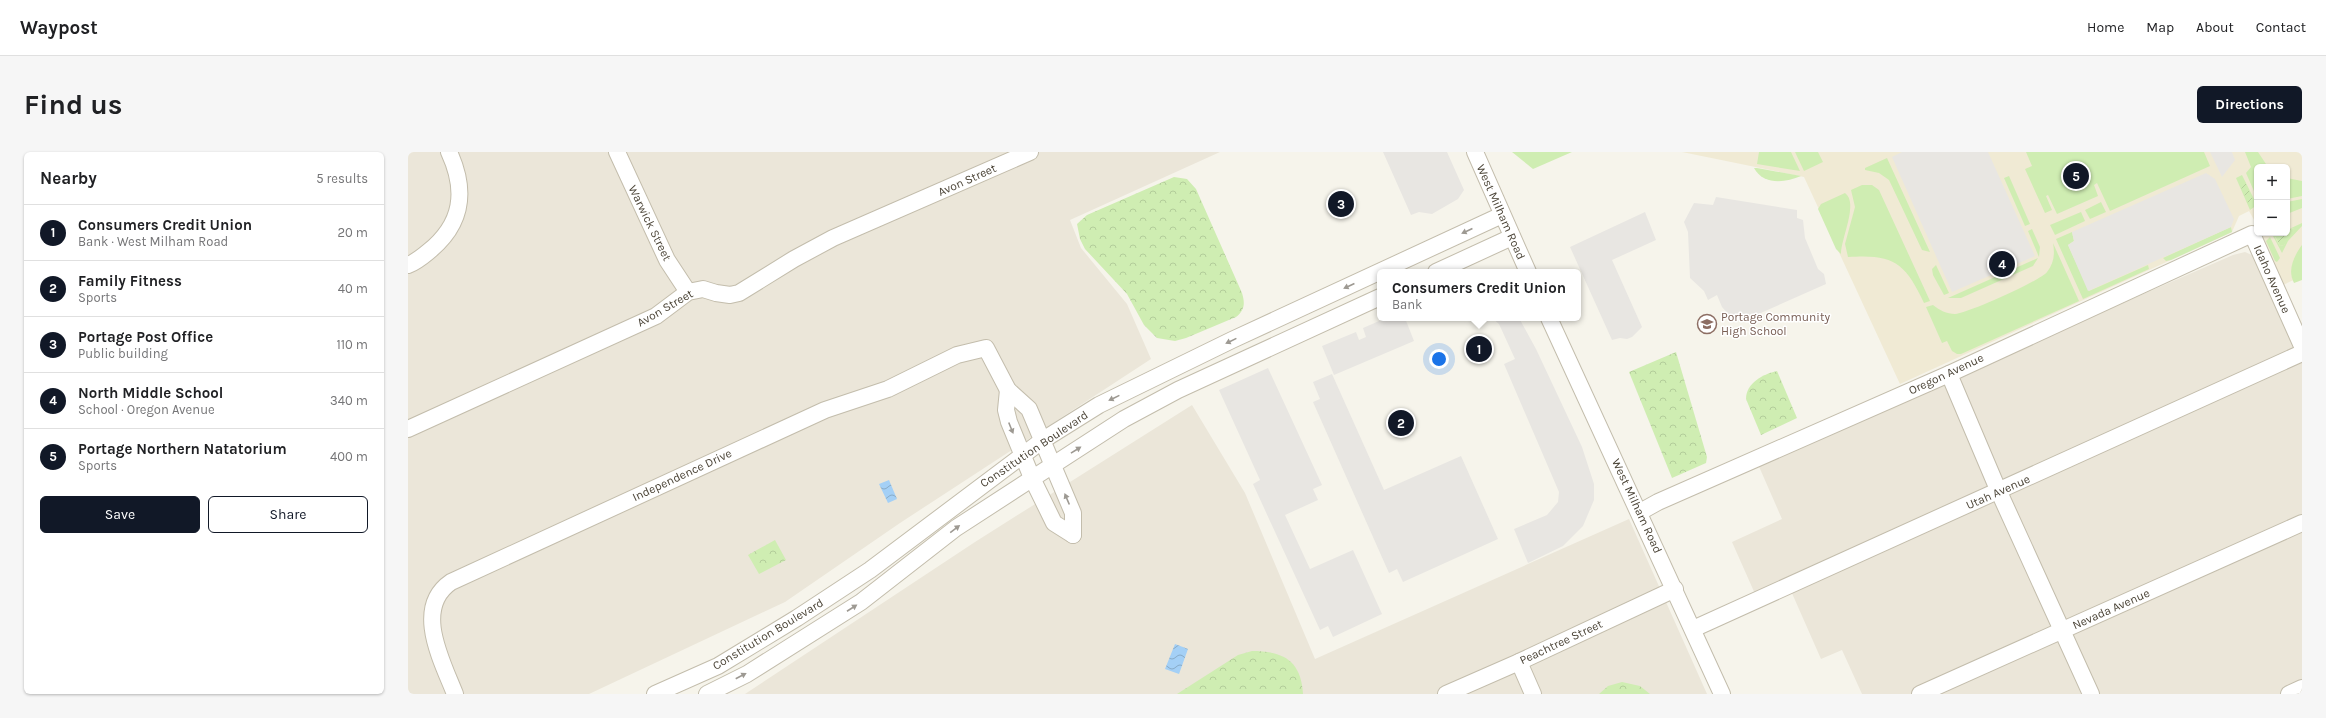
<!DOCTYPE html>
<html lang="en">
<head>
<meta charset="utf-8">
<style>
  body { margin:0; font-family:Karla,sans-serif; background:#f6f6f6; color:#202124 }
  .controls { position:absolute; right:12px; top:12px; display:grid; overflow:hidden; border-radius:6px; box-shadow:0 1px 3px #0004 }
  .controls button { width:36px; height:36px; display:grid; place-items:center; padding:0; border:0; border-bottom:1px solid #e0e0e0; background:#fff; color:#202124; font:20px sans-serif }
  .you { position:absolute; left:1031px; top:207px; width:14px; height:14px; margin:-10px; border:3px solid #fff; border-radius:50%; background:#1a73e8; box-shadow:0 0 0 6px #1a73e833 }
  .badge { display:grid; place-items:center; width:26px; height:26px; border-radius:50%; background:#111827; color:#fff; font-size:13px; font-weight:700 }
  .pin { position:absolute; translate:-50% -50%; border:2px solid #fff; box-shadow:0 1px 4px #0006 }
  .popup { position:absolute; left:969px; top:117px; width:204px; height:52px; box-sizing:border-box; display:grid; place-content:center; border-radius:6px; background:#fff; filter:drop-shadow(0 1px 3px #0005); font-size:13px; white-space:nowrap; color:#757577 }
  .popup b { font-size:15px; color:#202124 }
  .popup::after { content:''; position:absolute; left:50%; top:100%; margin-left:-8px; border:8px solid transparent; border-top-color:#fff }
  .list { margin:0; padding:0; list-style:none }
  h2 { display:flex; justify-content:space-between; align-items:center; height:52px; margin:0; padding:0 16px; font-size:17px }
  h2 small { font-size:13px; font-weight:400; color:#757577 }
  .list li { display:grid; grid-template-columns:26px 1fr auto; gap:12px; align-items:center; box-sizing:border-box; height:56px; padding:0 16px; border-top:1px solid #e0e0e0 }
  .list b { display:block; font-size:15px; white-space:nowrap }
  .list p { margin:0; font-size:13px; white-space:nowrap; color:#757577 }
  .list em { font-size:13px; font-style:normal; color:#757577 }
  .actions { display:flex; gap:8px; padding:12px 16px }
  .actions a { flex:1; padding:9px 0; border:1px solid #111827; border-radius:6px; text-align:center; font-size:14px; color:#111827 }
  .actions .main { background:#111827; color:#fff }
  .map { position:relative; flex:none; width:1894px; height:542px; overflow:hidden; border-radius:6px }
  header { display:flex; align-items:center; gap:24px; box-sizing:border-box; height:56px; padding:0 20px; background:#fff; border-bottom:1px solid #e0e0e0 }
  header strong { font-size:19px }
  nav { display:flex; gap:22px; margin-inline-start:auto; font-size:14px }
  .intro { display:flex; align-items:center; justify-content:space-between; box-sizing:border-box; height:96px; padding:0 24px }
  h1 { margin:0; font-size:28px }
  .button { padding:10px 18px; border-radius:6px; background:#111827; color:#fff; font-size:14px; font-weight:700 }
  main { display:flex; gap:24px; padding:0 24px }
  aside { flex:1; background:#fff; border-radius:6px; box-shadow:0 1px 3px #0004 }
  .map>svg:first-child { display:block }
  .residential { fill:#ebe6d9 }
  .education { fill:#f0ead4 }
  .grass { fill:#cfedb2 }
  .forest { fill:url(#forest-crowns) }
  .garden { fill:url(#garden-furrows) }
  .parking { fill:#e8e6e2 }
  .water { fill:url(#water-waves) }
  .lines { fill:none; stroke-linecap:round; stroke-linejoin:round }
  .minor-casing { stroke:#c3bdac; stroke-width:18 }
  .minor { stroke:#fff; stroke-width:16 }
  .oneway { fill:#9d9992 }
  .labels { text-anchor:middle; stroke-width:3; stroke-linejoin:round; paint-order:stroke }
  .street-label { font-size:12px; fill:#4c4538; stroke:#fff }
  .education-label { font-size:12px; fill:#785e54; stroke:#fff; text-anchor:start }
</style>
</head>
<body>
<header>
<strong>Waypost</strong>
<nav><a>Home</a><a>Map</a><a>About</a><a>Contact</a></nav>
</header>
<div class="intro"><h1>Find us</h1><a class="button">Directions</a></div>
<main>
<aside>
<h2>Nearby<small>5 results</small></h2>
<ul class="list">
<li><span class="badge">1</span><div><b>Consumers Credit Union</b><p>Bank · West Milham Road</p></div><em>20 m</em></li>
<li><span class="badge">2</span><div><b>Family Fitness</b><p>Sports</p></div><em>40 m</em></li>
<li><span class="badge">3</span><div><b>Portage Post Office</b><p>Public building</p></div><em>110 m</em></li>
<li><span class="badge">4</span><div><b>North Middle School</b><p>School · Oregon Avenue</p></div><em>340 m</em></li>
<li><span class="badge">5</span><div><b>Portage Northern Natatorium</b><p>Sports</p></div><em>400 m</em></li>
</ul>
<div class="actions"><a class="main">Save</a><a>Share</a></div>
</aside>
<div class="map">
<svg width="1894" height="542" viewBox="0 0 1894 542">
  <defs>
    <pattern id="forest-crowns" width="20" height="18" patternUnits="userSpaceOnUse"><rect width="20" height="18" fill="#cfedb2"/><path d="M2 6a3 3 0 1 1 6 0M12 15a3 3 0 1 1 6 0" fill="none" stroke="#b3cd9a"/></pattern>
    <pattern id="garden-furrows" width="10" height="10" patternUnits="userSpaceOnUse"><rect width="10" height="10" fill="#cfedb2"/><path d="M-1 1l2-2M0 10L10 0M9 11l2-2" fill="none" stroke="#b3cd9a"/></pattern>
    <pattern id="water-waves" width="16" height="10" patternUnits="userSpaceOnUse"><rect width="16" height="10" fill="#a4d0f6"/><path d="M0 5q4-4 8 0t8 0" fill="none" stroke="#88abc8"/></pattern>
  </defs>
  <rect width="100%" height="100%" fill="#f6f4eb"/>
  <g class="residential">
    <path d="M 0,0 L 812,0 L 662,68 L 673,96 L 719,152 L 743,207 L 492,371 L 377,450 L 181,542 L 0,542 Z"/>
    <path d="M 1837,100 L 1846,104 L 1894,209 L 1894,542 L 1454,542 L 1434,498 L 1413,507 L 1383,439 L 1352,453 L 1324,390 L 1374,367 L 1349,310 L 1825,103 Z"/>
    <path d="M 784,253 L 837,341 L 907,507 L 1221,367 L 1299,542 L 337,542 L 567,390 Z"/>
  </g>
  <path class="education" d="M 1274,0 L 1894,0 L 1894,124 L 1875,133 L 1853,81 L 1879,81 L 1879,15 L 1849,15 L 1849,73 L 1841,59 L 1831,64 L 1824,80 L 1492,232 L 1396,25 Z"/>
  <g class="grass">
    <path d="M 1104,0 L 1164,0 L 1125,17 Z"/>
    <path d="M 1351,0 L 1383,0 L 1392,19 L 1349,12 Z"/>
    <path d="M 1387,0 L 1410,0 L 1415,10 L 1396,19 Z"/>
    <path d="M 1618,0 L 1796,0 L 1802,14 L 1702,59 L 1689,31 L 1686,33 L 1690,44 L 1649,62 L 1640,43 L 1638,44 L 1644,58 L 1637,61 L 1617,17 L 1624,14 Z"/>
    <path d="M 1837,0 L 1850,0 L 1860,15 L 1849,15 L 1849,46 L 1838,21 L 1843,15 Z"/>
    <path d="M 1479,6 L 1522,100 L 1514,98 L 1481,28 L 1471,21 L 1457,18 L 1457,16 Z"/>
    <path d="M 1346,16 L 1349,16 L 1393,24 C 1377,31 1355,33 1346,16 Z"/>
    <path d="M 1834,23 L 1849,53 L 1842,58 L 1828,26 Z"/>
    <path d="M 1601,24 L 1622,72 L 1617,74 L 1596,26 Z"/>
    <path d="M 1879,26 L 1894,29 L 1894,44 L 1879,47 Z"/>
    <path d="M 1454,33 L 1464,33 L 1471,38 L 1522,149 L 1516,151 C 1497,110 1485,102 1440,105 L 1437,92 L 1447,55 L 1443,38 Z"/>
    <path d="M 1437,41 C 1451,51 1433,86 1433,102 L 1428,97 L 1410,57 L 1413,52 Z"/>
    <path d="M 1894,47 L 1894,56 L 1879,62 L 1879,50 Z"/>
    <path d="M 1693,50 L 1698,60 L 1682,67 L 1677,58 Z"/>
    <path d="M 1673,60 L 1677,69 L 1647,83 L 1642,73 Z"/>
    <path d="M 1894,71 L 1894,74 L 1880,89 L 1874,101 L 1865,84 L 1875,81 L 1867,85 L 1872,94 L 1876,93 L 1886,76 L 1879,78 Z"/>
    <path d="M 1823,75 L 1824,80 L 1763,108 L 1758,109 L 1755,106 Z"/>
    <path d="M 1624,77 L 1632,95 L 1631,105 L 1620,79 Z"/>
    <path d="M 1664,80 L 1666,89 L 1660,93 L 1681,139 L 1740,113 L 1741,117 L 1675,147 L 1648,87 Z"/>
    <path d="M 1862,85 L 1872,106 L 1869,110 L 1867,109 L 1858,89 Z"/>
    <path d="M 1645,91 L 1671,149 L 1553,202 L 1549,202 L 1544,199 L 1539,189 L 1534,191 L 1518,155 L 1525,153 C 1531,158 1539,162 1547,162 C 1558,162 1632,129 1639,120 C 1646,111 1647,102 1645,91 Z"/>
    <path d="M 1894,93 L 1894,128 L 1886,131 C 1879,118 1886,104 1894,93 Z"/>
    <path d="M 1630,106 L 1625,114 L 1553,146 L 1540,146 Z"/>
    <path d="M 1528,113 L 1541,141 L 1536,143 L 1525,123 L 1524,117 Z"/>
  </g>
  <g class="forest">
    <path d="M 766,25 L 779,27 L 788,37 L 834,141 C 837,151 837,158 828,165 L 778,186 L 767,189 L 749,186 L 736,173 L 719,142 L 677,97 L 672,87 L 669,72 L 679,63 Z"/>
    <path d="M 1268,200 L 1299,305 L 1298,311 L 1264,326 L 1221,220 Z"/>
    <path d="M 1369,219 L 1389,266 L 1353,283 L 1338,247 C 1338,231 1355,222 1369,219 Z"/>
    <path d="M 367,388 L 378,408 L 351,422 L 340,403 Z"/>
    <path d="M 844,499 C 875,499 893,508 895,542 L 769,542 L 830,503 Z"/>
    <path d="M 1214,530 L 1232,534 L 1242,542 L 1191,542 L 1200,534 Z"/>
  </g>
  <g class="garden">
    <path d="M 1834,30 L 1837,30 L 1845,48 L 1844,52 L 1840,51 L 1832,33 Z"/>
    <path d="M 1886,76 L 1888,78 L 1876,93 L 1872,94 L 1867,84 Z"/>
  </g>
  <g class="parking">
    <path d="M 975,0 L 1039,0 L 1056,38 L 1050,47 L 1024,62 L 1011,60 L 1003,63 Z"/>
    <path d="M 1494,0 L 1580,0 L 1627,104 L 1544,140 L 1484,5 Z"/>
    <path d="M 1802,0 L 1824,0 L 1827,8 L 1814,25 Z"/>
    <path d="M 1798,21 L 1807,27 L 1826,67 L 1823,75 L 1680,139 L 1660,93 L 1666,89 L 1664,80 Z"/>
    <path d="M 1308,45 L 1389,58 L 1389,66 L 1395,68 L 1397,86 L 1410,117 L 1416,122 L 1418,132 L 1339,167 L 1322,164 L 1314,155 L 1309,143 L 1300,148 L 1296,139 L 1282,126 L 1280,80 L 1276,70 L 1286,51 L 1305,53 Z"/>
    <path d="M 1237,60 L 1248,88 L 1204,108 L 1234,175 L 1224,185 L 1219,187 L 1212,186 L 1204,188 L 1162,95 Z"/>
    <path d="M 978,166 L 997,166 L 1006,189 L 926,223 L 914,194 L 948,180 L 951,188 L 958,185 L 955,176 Z"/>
    <path d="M 1084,166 L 1111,166 L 1128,197 L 1174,295 L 1186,332 L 1186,348 L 1175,374 L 1155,394 L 1120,411 L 1106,377 L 1139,363 L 1150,350 L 1151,340 L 1096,212 L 1107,207 L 1091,172 Z"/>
    <path d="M 860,216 L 914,333 L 905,337 L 910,348 L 877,363 L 902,417 L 945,398 L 974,462 L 925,485 L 920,474 L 912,478 L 845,332 L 852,328 L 811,238 Z"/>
    <path d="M 924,222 L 976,338 L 1053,304 L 1090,387 L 995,430 L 989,417 L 981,421 L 905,250 L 912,247 L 905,230 Z"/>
  </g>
  <g class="water">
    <path d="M 481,328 L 489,347 L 480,351 L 471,332 Z"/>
    <path d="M 767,492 L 780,497 L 771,522 L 757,517 Z"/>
  </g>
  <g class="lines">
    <g class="minor-casing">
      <g id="minor">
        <path d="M 209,0 L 259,108 L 280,140"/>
        <path d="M 1067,0 L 1120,120"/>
        <path d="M 0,113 C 8,110 14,105 20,100 C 55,72 59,39 41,0"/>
        <path d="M 1028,120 L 1104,85"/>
        <path d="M 1141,166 L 1314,542"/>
        <path d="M 1541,222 L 1591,340 L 1683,542"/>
        <path d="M 600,238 L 598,258 L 601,270 L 624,326 L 646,371 L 665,383"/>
        <path d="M 0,277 L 248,164 L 280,140 L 295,137 L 308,141 L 322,143 L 331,141 L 386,107 L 425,86 L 622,0"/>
        <path d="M 1232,360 L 1250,350 L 1541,222 L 1844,82 L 1894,194"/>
        <path d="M 1285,477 L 1894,201"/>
        <path d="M 1111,510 L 1125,542"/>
        <path d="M 47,542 C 34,509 5,456 43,430 L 417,258 L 480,237 L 549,203 L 578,196 L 600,238 L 621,257 L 665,361 L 665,383"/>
        <path d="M 247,542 L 310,514 L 389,466 L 462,418 L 635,288 L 691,253 L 824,188 L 1094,63"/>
        <path d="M 299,542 L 339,522 L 453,450 L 548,376 L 716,267 L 770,238 L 972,145"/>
        <path d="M 1038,542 L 1111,510 L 1267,437"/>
        <path d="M 1512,542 L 1894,371"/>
        <path d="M 1881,542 L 1894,536"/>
      </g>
    </g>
    <use href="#minor" class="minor"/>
  </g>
  <defs><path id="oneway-solid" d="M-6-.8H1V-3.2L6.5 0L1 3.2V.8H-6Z"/></defs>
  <g class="oneway">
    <use href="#oneway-solid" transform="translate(1059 79) rotate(155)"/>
    <use href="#oneway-solid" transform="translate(941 134) rotate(155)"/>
    <use href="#oneway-solid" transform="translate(823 189) rotate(154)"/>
    <use href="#oneway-solid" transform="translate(706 246) rotate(154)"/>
    <use href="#oneway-solid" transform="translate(603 276) rotate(68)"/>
    <use href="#oneway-solid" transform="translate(668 298) rotate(-32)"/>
    <use href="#oneway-solid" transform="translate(659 347) rotate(-113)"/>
    <use href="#oneway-solid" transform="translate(547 377) rotate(-37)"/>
    <use href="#oneway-solid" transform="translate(444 456) rotate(-33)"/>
    <use href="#oneway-solid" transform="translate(333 524) rotate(-28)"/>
  </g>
  <defs>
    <g id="school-ring" transform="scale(1)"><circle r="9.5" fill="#fff" stroke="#8d6e63" stroke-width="1.5"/><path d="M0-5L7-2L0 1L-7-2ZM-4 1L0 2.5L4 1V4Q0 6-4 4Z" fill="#8d6e63"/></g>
  </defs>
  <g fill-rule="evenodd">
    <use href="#school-ring" x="1299" y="172"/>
  </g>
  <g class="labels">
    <g class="street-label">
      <text transform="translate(559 28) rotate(-24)" y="4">Avon Street</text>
      <text transform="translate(1093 60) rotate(66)" y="4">West Milham Road</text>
      <text transform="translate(242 71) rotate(64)" y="4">Warwick Street</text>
      <text transform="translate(1864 127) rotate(66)" y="4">Idaho Avenue</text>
      <text transform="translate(257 156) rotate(-30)" y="4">Avon Street</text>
      <text transform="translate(1538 222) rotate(-25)" y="4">Oregon Avenue</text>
      <text transform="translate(626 297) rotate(-34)" y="4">Constitution Boulevard</text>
      <text transform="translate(274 323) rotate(-25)" y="4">Independence Drive</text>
      <text transform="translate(1590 340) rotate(-24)" y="4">Utah Avenue</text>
      <text transform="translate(1229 354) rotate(65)" y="4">West Milham Road</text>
      <text transform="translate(1703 457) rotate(-24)" y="4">Nevada Avenue</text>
      <text transform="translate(360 482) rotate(-31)" y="4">Constitution Boulevard</text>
      <text transform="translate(1153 490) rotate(-25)" y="4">Peachtree Street</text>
    </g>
    <g class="education-label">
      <text x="1313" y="169">Portage Community<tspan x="1313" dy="14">High School</tspan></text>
    </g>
  </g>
</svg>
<div class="controls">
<button>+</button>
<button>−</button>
</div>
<div class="you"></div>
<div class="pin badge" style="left:1071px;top:197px">1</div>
<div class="popup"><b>Consumers Credit Union</b>Bank</div>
<div class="pin badge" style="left:993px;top:271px">2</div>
<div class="pin badge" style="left:933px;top:52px">3</div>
<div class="pin badge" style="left:1594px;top:112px">4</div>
<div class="pin badge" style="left:1668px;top:24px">5</div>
</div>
</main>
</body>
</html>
